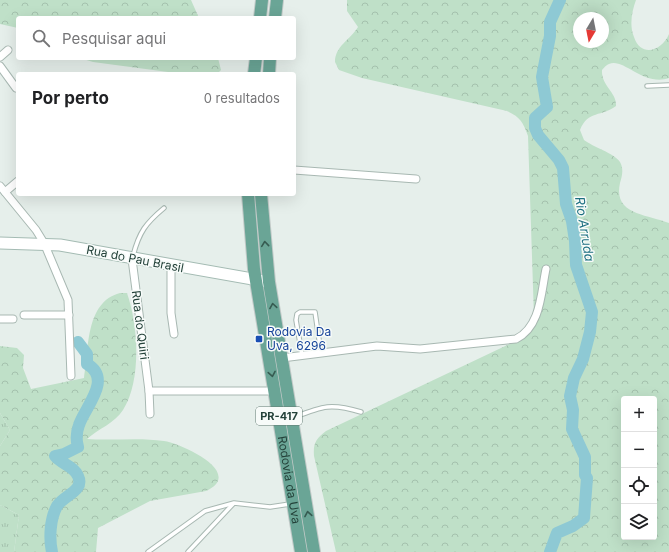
<!DOCTYPE html>
<html lang="pt">
<head>
<meta charset="utf-8">
<style>
  body { margin:0; font-family:Inter,sans-serif; background:#f6f6f6; color:#202124 }
  .controls { position:absolute; right:12px; bottom:12px; display:grid; overflow:hidden; border-radius:4px; box-shadow:0 4px 16px #0002 }
  .controls button { width:36px; height:36px; display:grid; place-items:center; padding:0; border:0; border-bottom:1px solid #e0e0e0; background:#fff; color:#202124; font:20px sans-serif }
  .compass { position:absolute; left:573px; top:12px; width:36px; height:36px; border-radius:50%; background:#fff; box-shadow:0 4px 16px #0002; rotate:190deg }
  .list { margin:0; padding:0; list-style:none }
  h2 { display:flex; justify-content:space-between; align-items:center; height:52px; margin:0; padding:0 16px; font-size:17px }
  h2 small { font-size:13px; font-weight:400; color:#757577 }
  .icon { flex:none; width:22px; height:22px; fill:none; stroke:currentColor; stroke-width:2; stroke-linecap:round; stroke-linejoin:round }
  .map { position:relative; flex:none; width:669px; height:552px; overflow:hidden }
  .search { position:absolute; background:#fff; box-shadow:0 4px 16px #0002; left:16px; top:16px; width:280px; height:44px; display:flex; align-items:center; gap:10px; box-sizing:border-box; padding:0 14px; border-radius:4px; color:#757577; font-size:15px }
  .panel { position:absolute; background:#fff; box-shadow:0 4px 16px #0002; left:16px; top:72px; width:280px; height:124px; border-radius:4px }
  .map>svg:first-child { display:block }
  .grass { fill:url(#grass-tufts) }
  .forest { fill:url(#forest-crowns); fill-rule:evenodd }
  .lines { fill:none; stroke-linecap:round; stroke-linejoin:round }
  .river { stroke:#8ec9d4; stroke-width:12 }
  .lane-casing { stroke:#a8b8b2; stroke-width:5.5 }
  .street-casing { stroke:#a8b8b2; stroke-width:9 }
  .secondary-casing { stroke:#a4bbb3; stroke-width:13 }
  .primary-casing { stroke:#c2cac8; stroke-width:14 }
  .lane { stroke:#fff; stroke-width:3.5 }
  .street { stroke:#fff; stroke-width:7 }
  .secondary { stroke:#fff; stroke-width:11 }
  .primary { stroke:#6aa596; stroke-width:12 }
  .oneway { stroke:#365b51 }
  .transit-dot { fill:#1a4fb4; stroke:#f7fbf9; stroke-width:1.5 }
  .labels { text-anchor:middle; stroke-width:3; stroke-linejoin:round; paint-order:stroke }
  .shield { fill:#f7fbf9; stroke:#637a73; stroke-width:1 }
  .shield-label { font-size:11px; font-weight:bold; fill:#24423a }
  .street-label { font-size:12px; fill:#24423a; stroke:#f7fbf9 }
  .transit-label { font-size:12px; fill:#164399; stroke:#f7fbf9; text-anchor:start }
  .water-label { font-size:13px; font-style:italic; fill:#1c6f80; stroke:#f7fbf9 }
</style>
</head>
<body>
<div class="map">
<svg width="669" height="552" viewBox="0 0 669 552">
  <defs>
    <pattern id="grass-tufts" width="24" height="20" patternUnits="userSpaceOnUse"><rect width="24" height="20" fill="#bfe0c8"/><path d="M3 7l-1-3M5 7V3M7 7l1-3M15 17l-1-3M17 17v-4M19 17l1-3" fill="none" stroke="#a4c1ad"/></pattern>
    <pattern id="forest-crowns" width="20" height="18" patternUnits="userSpaceOnUse"><rect width="20" height="18" fill="#bfe0c8"/><path d="M2 6a3 3 0 1 1 6 0M12 15a3 3 0 1 1 6 0" fill="none" stroke="#a4c1ad"/></pattern>
  </defs>
  <rect width="100%" height="100%" fill="#e6efeb"/>
  <g class="grass">
    <path d="M 0,413 L 10,430 L 0,446 Z"/>
    <path d="M 0,505 L 19,515 L 14,552 L 0,552 Z"/>
  </g>
  <g class="forest">
    <path d="M 0,0 L 191,0 L 199,18 L 18,18 L 18,28 L 0,24 Z"/>
    <path d="M 347,0 L 636,0 C 632,11 629,25 634,37 C 641,58 662,51 669,34 L 669,78 C 644,87 623,57 609,64 C 606,65 603,69 602,70 C 601,86 617,92 616,106 C 602,117 588,110 580,130 L 584,140 C 593,147 614,153 620,162 C 624,169 622,176 620,183 C 613,215 647,214 669,223 L 669,552 L 336,552 L 314,456 C 313,443 316,439 326,431 L 522,338 L 534,317 L 528,136 C 523,122 520,117 507,111 L 362,78 L 339,70 L 335,62 C 335,46 350,40 358,27 L 347,11 ZM 579,18 L 603,18 L 603,42 L 579,42 ZM 624,399 L 654,399 L 654,537 L 624,537 Z"/>
    <path d="M 80,58 L 218,58 L 221,70 L 217,74 L 183,74 L 93,62 Z"/>
    <path d="M 120,293 L 127,293 C 138,325 142,380 123,410 C 115,423 98,429 87,439 C 113,441 138,437 164,441 C 183,444 245,473 206,491 L 150,501 L 98,528 L 96,552 L 14,552 L 19,515 L 0,505 L 0,446 L 10,430 L 0,413 L 0,346 L 17,348 L 24,355 L 23,368 L 31,389 L 84,378 C 89,350 85,302 120,293 Z"/>
  </g>
  <g class="lines">
    <g class="river">
      <path d="M 52,552 C 49,538 50,519 57,506 C 64,495 85,491 78,476 C 74,466 61,464 55,456 L 64,454 L 78,447 C 76,440 76,433 79,425 C 85,407 113,379 87,364 L 87,354 L 78,342"/>
      <path d="M 550,552 L 557,533 L 573,526 L 584,518 L 587,478 L 585,475 L 585,457 L 572,429 L 573,410 L 570,396 L 574,378 L 583,359 L 590,332 L 592,312 L 576,265 L 575,241 L 572,221 L 566,204 L 563,168 L 559,160 L 538,135 L 535,128 L 535,118 L 547,107 L 542,77 L 550,36 L 550,22 L 560,0"/>
    </g>
    <g class="lane-casing">
      <g id="lane">
        <path d="M 647,86 L 669,85"/>
        <path d="M 133,256 C 139,232 146,223 164,208"/>
        <path d="M 302,355 L 296,320 L 297,314 L 300,312 L 315,312 L 321,353"/>
        <path d="M 295,417 C 323,406 331,403 361,412"/>
        <path d="M 148,552 L 205,511 L 234,503 L 270,507 L 290,504"/>
        <path d="M 188,552 L 233,504"/>
      </g>
    </g>
    <g class="street-casing">
      <g id="street">
        <path d="M 0,57 L 8,50"/>
        <path d="M 0,66 L 16,88"/>
        <path d="M 294,170 L 416,179"/>
        <path d="M 0,186 L 36,230 L 44,243 L 68,300 L 71,376"/>
        <path d="M 5,192 L 18,181"/>
        <path d="M 132,259 L 149,391 L 150,414"/>
        <path d="M 171,266 L 171,313 L 174,334"/>
        <path d="M 24,315 L 69,315"/>
        <path d="M 0,319 L 13,319"/>
        <path d="M 282,358 L 377,346 L 420,349 L 516,339 C 541,327 541,292 546,269"/>
        <path d="M 149,391 L 275,391"/>
      </g>
    </g>
    <g class="secondary-casing">
      <path id="secondary" d="M 0,243 L 60,245 L 269,282"/>
    </g>
    <g class="primary-casing">
      <g id="primary">
        <path d="M 260,18 L 262,0"/>
        <path d="M 275,18 L 277,0"/>
        <path d="M 254,74 L 256,58"/>
        <path d="M 269,74 L 270,58"/>
        <path id="s1" d="M 248,194 L 254,269 L 301,552"/>
        <path d="M 261,194 L 269,282 L 314,552"/>
      </g>
    </g>
    <use href="#lane" class="lane"/>
    <use href="#street" class="street"/>
    <use href="#secondary" class="secondary"/>
    <use href="#primary" class="primary"/>
  </g>
  <defs><path id="oneway-chevron" d="M-2-3.5L2.5 0L-2 3.5" fill="none" stroke-width="1.6" stroke-linecap="round" stroke-linejoin="round"/></defs>
  <g class="oneway">
    <use href="#oneway-chevron" transform="translate(265 244) rotate(-96)"/>
    <use href="#oneway-chevron" transform="translate(273 306) rotate(-99)"/>
    <use href="#oneway-chevron" transform="translate(272 374) rotate(80)"/>
    <use href="#oneway-chevron" transform="translate(308 514) rotate(-100)"/>
  </g>
  <rect class="transit-dot" x="255" y="335" width="8" height="8" rx="2"/>
  <g class="labels">
    <rect class="shield" x="256" y="407" width="46" height="18" rx="3"/>
    <g class="shield-label">
      <text x="279" y="420">PR-417</text>
    </g>
    <g class="street-label">
      <text transform="translate(135 259) rotate(11)" y="4">Rua do Pau Brasil</text>
      <text transform="translate(140 325) rotate(83)" y="4">Rua do Quiri</text>
      <text dy="4" stroke="none"><textPath href="#s1" startOffset="289">Rodovia da Uva</textPath></text>
    </g>
    <g class="transit-label">
      <text x="267" y="336">Rodovia Da<tspan x="267" dy="14">Uva, 6296</tspan></text>
    </g>
    <g class="water-label">
      <text transform="translate(585 229) rotate(81)" y="5">Rio Arruda</text>
    </g>
  </g>
</svg>
<div class="controls">
<button>+</button>
<button>−</button>
<button><svg class="icon" aria-label="locate" viewBox="0 0 24 24"><circle cx="12" cy="12" r="6"/><path d="M12 2v4M12 18v4M2 12h4M18 12h4"/></svg></button>
<button><svg class="icon" aria-label="layers" viewBox="0 0 24 24"><path d="M12 4l9 5-9 5-9-5zM3 14l9 5 9-5"/></svg></button>
</div>
<svg class="compass" viewBox="-18 -18 36 36"><path d="M0-13l5 13h-10z" fill="#e53935"/><path d="M0 13l5-13h-10z" fill="#757577"/></svg>
<div class="search"><svg class="icon" aria-label="search" viewBox="0 0 24 24"><circle cx="10" cy="10" r="6"/><path d="M15 15l6 6"/></svg>Pesquisar aqui</div>
<section class="panel">
<h2>Por perto<small>0 resultados</small></h2>
<ul class="list">
</ul>
</section>
</div>
</body>
</html>
